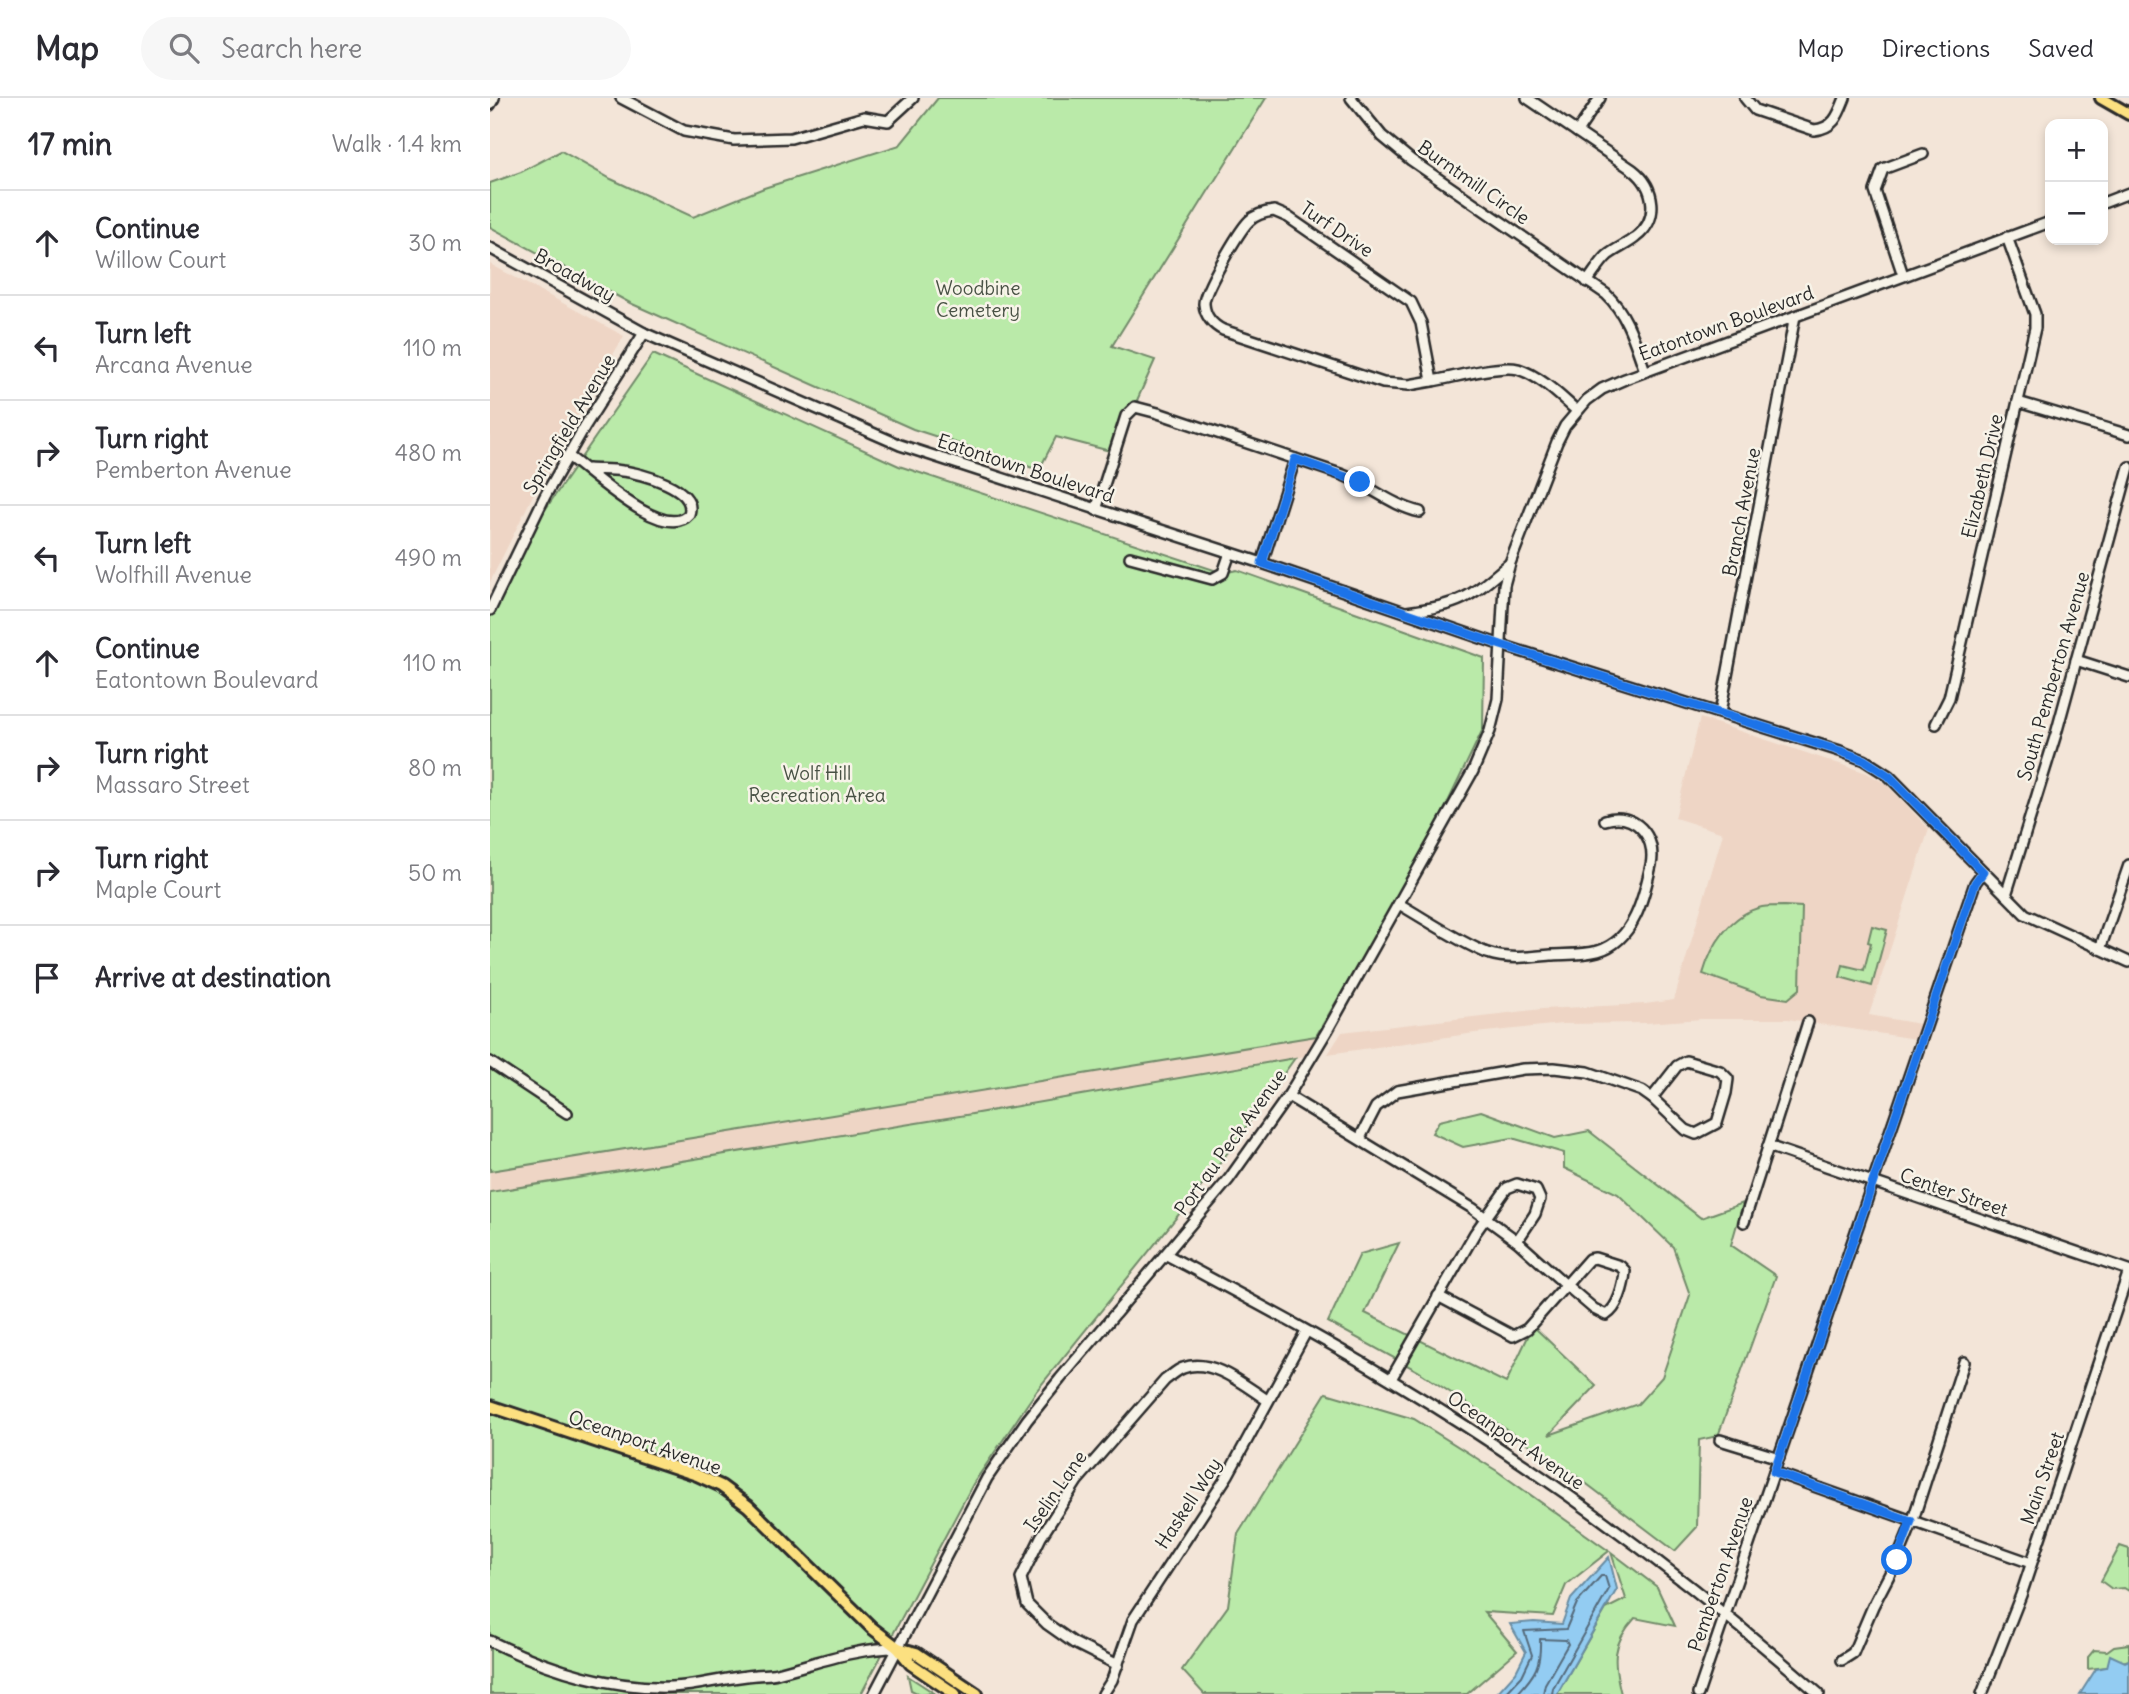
<!DOCTYPE html>
<html lang="en">
<head>
<meta charset="utf-8">
<style>
  body { margin:0; font-family:Delius,sans-serif; background:#f7f7f7; color:#2b2b33 }
  .controls { position:absolute; right:21px; top:21px; display:grid; overflow:hidden; border-radius:14px; box-shadow:0 4px 10px #0003 }
  .controls button { width:63px; height:63px; display:grid; place-items:center; padding:0; border:0; border-bottom:2px solid #e1e1e2; background:#fff; color:#2b2b33; font:35px sans-serif }
  .stop { position:absolute; width:21px; height:21px; margin:-16px; border:5px solid #1a73e8; border-radius:50%; background:#fff }
  .stop.end { background:#1a73e8; border-color:#fff; box-shadow:0 2px 7px #0008 }
  .list { margin:0; padding:0; list-style:none }
  h2 { display:flex; justify-content:space-between; align-items:center; height:91px; margin:0; padding:0 28px; font-size:30px }
  h2 small { font-size:23px; font-weight:400; color:#7c7c81 }
  .list li { display:grid; grid-template-columns:46px 1fr auto; gap:21px; align-items:center; box-sizing:border-box; height:105px; padding:0 28px; border-top:2px solid #e1e1e2 }
  .list b { display:block; font-size:26px; white-space:nowrap }
  .list p { margin:0; font-size:23px; white-space:nowrap; color:#7c7c81 }
  .list em { font-size:23px; font-style:normal; color:#7c7c81 }
  .icon { flex:none; width:38px; height:38px; fill:none; stroke:currentColor; stroke-width:2; stroke-linecap:round; stroke-linejoin:round }
  .map { position:relative; flex:none; width:1639px; height:1596px; overflow:hidden }
  header { display:flex; align-items:center; gap:42px; box-sizing:border-box; height:98px; padding:0 35px; background:#fff; border-bottom:2px solid #e1e1e2 }
  header strong { font-size:33px }
  nav { display:flex; gap:38px; margin-inline-start:auto; font-size:24px }
  .search { width:490px; height:63px; background:#f7f7f7; display:flex; align-items:center; gap:18px; box-sizing:border-box; padding:0 24px; border-radius:38px; color:#7c7c81; font-size:26px }
  main { display:flex }
  aside { flex:1; background:#fff }
  .map>svg:first-child { display:block }
  .built { fill:#eed5c5 }
  .green { fill:#baeaa9; stroke:#728a6a; stroke-width:2 }
  .water { fill:#93ccf2; stroke:#698ca2; stroke-width:2 }
  .lines { fill:none; stroke-linecap:round; stroke-linejoin:round }
  .shore { stroke:#556b7b; stroke-width:2 }
  .minor-casing { stroke:#2b2b2b; stroke-width:14 }
  .major-casing { stroke:#2b2b2b; stroke-width:16 }
  .minor { stroke:#f7f3e8; stroke-width:9 }
  .major { stroke:#fce080; stroke-width:10 }
  .route { stroke:#1a73e8; stroke-width:9 }
  .labels { text-anchor:middle; stroke-width:5; stroke-linejoin:round; paint-order:stroke }
  .street-label { font-size:19px; fill:#2b2b2b; stroke:#f7f3e8 }
  .park-label { font-size:19px; fill:#485144; stroke:#f7f3e8 }
</style>
</head>
<body>
<header>
<strong>Map</strong>
<div class="search"><svg class="icon" aria-label="search" viewBox="0 0 24 24"><circle cx="10" cy="10" r="6"/><path d="M15 15l6 6"/></svg>Search here</div>
<nav><a>Map</a><a>Directions</a><a>Saved</a></nav>
</header>
<main>
<aside>
<h2>17 min<small>Walk · 1.4 km</small></h2>
<ul class="list">
<li><svg class="icon" aria-label="ahead" viewBox="0 0 24 24"><path d="M12 20V5M6 11l6-6 6 6"/></svg><div><b>Continue</b><p>Willow Court</p></div><em>30 m</em></li>
<li><svg class="icon" aria-label="left" viewBox="0 0 24 24"><path d="M17 20v-9H6M10 6l-5 5 5 5"/></svg><div><b>Turn left</b><p>Arcana Avenue</p></div><em>110 m</em></li>
<li><svg class="icon" aria-label="right" viewBox="0 0 24 24"><path d="M7 20v-9h11M14 6l5 5-5 5"/></svg><div><b>Turn right</b><p>Pemberton Avenue</p></div><em>480 m</em></li>
<li><svg class="icon" aria-label="left" viewBox="0 0 24 24"><path d="M17 20v-9H6M10 6l-5 5 5 5"/></svg><div><b>Turn left</b><p>Wolfhill Avenue</p></div><em>490 m</em></li>
<li><svg class="icon" aria-label="ahead" viewBox="0 0 24 24"><path d="M12 20V5M6 11l6-6 6 6"/></svg><div><b>Continue</b><p>Eatontown Boulevard</p></div><em>110 m</em></li>
<li><svg class="icon" aria-label="right" viewBox="0 0 24 24"><path d="M7 20v-9h11M14 6l5 5-5 5"/></svg><div><b>Turn right</b><p>Massaro Street</p></div><em>80 m</em></li>
<li><svg class="icon" aria-label="right" viewBox="0 0 24 24"><path d="M7 20v-9h11M14 6l5 5-5 5"/></svg><div><b>Turn right</b><p>Maple Court</p></div><em>50 m</em></li>
<li><svg class="icon" aria-label="arrive" viewBox="0 0 24 24"><path d="M6 21V4h12l-3 4 3 4H6"/></svg><div><b>Arrive at destination</b></div></li>
</ul>
</aside>
<div class="map">
<svg width="1639" height="1596" viewBox="0 0 1639 1596">
  <rect width="100%" height="100%" fill="#f3e5d8"/>
  <filter id="ink" filterUnits="userSpaceOnUse"><feTurbulence type="fractalNoise" baseFrequency=".0143" numOctaves="2"/><feDisplacementMap in="SourceGraphic" scale="14" xChannelSelector="R" yChannelSelector="G"/><feConvolveMatrix kernelMatrix="1 2 1 2 8 2 1 2 1" color-interpolation-filters="sRGB"/></filter>
  <g filter="url(#ink)">
    <g class="built">
      <path d="M 0,166 L 134,238 L 81,328 L 42,399 L 0,484 Z"/>
      <path d="M 1210,620 L 1377,675 L 1396,686 L 1439,731 L 1379,917 L 1430,926 L 1425,941 L 1298,921 L 1212,921 L 1156,925 L 1072,926 L 985,935 L 838,956 L 852,934 L 1052,911 L 1155,906 L 1184,902 L 1233,735 L 1185,720 Z"/>
      <path d="M 826,938 L 815,958 L 482,1016 L 0,1094 L 0,1073 Z"/>
    </g>
    <g class="green">
      <path d="M 448,0 L 776,0 L 622,248 L 665,262 L 624,354 L 566,339 L 549,372 L 423,331 L 140,205 L 0,129 L 0,85 L 31,74 L 71,53 L 121,81 L 203,119 L 274,90 L 410,47 Z"/>
      <path d="M 163,256 L 409,368 L 733,475 L 747,472 L 994,560 L 993,631 L 932,758 L 826,938 L 0,1073 L 0,516 L 34,442 Z"/>
      <path d="M 1294,808 L 1312,809 L 1310,891 L 1298,901 L 1271,897 L 1213,876 C 1221,848 1240,816 1272,809 C 1279,808 1287,808 1294,808 Z"/>
      <path d="M 1382,828 L 1397,832 L 1382,888 L 1350,879 L 1353,867 L 1374,872 L 1381,845 L 1378,844 Z"/>
      <path d="M 805,960 L 728,1068 L 547,1292 L 483,1386 L 371,1596 L 0,1596 L 0,1094 L 482,1016 Z"/>
      <path d="M 991,1013 L 1065,1040 L 1099,1033 L 1211,1120 L 1253,1105 L 1241,1147 L 1286,1178 L 1228,1338 L 1209,1342 L 1207,1429 L 1185,1453 L 1085,1377 L 928,1273 L 838,1224 L 870,1156 L 909,1145 L 875,1215 L 1016,1285 L 1043,1228 L 1106,1288 L 1059,1337 L 1148,1306 L 1172,1279 L 1200,1197 L 1183,1149 L 1128,1096 L 1074,1070 L 1074,1055 L 1022,1040 L 973,1049 L 942,1035 L 949,1023 Z"/>
      <path d="M 836,1295 L 924,1321 L 1007,1373 L 1119,1453 L 1076,1487 L 1063,1518 L 994,1514 L 1027,1553 L 977,1596 L 714,1596 L 692,1572 L 738,1508 L 748,1436 Z"/>
      <path d="M 1630,1448 L 1639,1451 L 1639,1493 L 1634,1490 L 1622,1491 L 1611,1483 Z"/>
      <path d="M 1121,1454 L 1167,1489 L 1185,1528 L 1145,1520 C 1121,1546 1123,1564 1131,1596 L 1067,1596 L 1116,1511 L 1136,1501 Z"/>
      <path d="M 1639,1546 L 1639,1562 L 1617,1569 L 1598,1571 L 1598,1559 L 1604,1552 L 1617,1553 L 1624,1548 Z"/>
      <path d="M 418,1578 L 444,1595 L 429,1596 L 421,1592 Z"/>
    </g>
    <g class="water">
      <path d="M 1119,1459 L 1127,1491 L 1067,1596 L 1006,1596 L 1026,1574 L 1036,1554 L 1020,1526 L 1044,1524 L 1072,1526 L 1081,1501 Z"/>
      <path d="M 1620,1557 L 1635,1564 L 1639,1562 L 1639,1596 L 1590,1596 L 1606,1571 L 1617,1569 Z"/>
    </g>
    <g class="lines">
      <g class="shore">
        <path d="M 1015,1596 L 1032,1578 L 1042,1557 L 1034,1533 L 1076,1531 L 1087,1505 L 1111,1478 L 1115,1478 L 1119,1491 L 1063,1590 L 1062,1596"/>
        <path d="M 1027,1596 C 1046,1576 1051,1567 1050,1541 L 1076,1542 L 1078,1546 L 1055,1586 L 1053,1596"/>
      </g>
      <g class="minor-casing">
        <g id="minor">
          <path d="M 131,0 L 194,33 L 244,42 L 301,40 L 374,19 L 398,23 L 423,0"/>
          <path d="M 861,0 L 892,38 L 921,62 L 1116,196 C 1138,217 1145,245 1155,273"/>
          <path d="M 1037,0 L 1143,72 C 1165,89 1170,121 1146,139 C 1138,146 1127,150 1118,157 C 1110,164 1104,175 1097,184"/>
          <path d="M 1255,0 L 1265,12 L 1324,32 C 1344,30 1348,18 1355,0"/>
          <path d="M 0,7 L 4,0"/>
          <path d="M 1087,34 L 1110,0"/>
          <path d="M 1613,105 L 1639,95"/>
          <path d="M 784,113 L 798,119 L 921,204 L 931,225 L 942,283 L 919,287 L 893,285 L 733,232 C 723,227 715,218 714,206 C 713,194 749,133 759,123 C 766,116 775,114 784,113 Z"/>
          <path d="M 0,150 L 154,235 L 410,347 L 772,465 L 1011,547 L 1350,653 L 1374,662 L 1399,678 L 1535,816 L 1639,864"/>
          <path d="M 1413,177 L 1385,93 L 1393,71 L 1433,56"/>
          <path d="M 942,283 C 962,280 1010,266 1028,271 C 1050,278 1070,298 1086,312"/>
          <path d="M 1528,304 L 1639,337"/>
          <path d="M 78,358 C 100,373 174,445 199,416 C 208,390 151,375 132,373 C 121,371 109,372 98,371"/>
          <path d="M 606,412 L 636,318 L 645,309 L 668,315 L 853,377 C 880,388 903,408 930,414"/>
          <path d="M 640,459 L 722,481 L 733,475 L 740,455"/>
          <path d="M 772,465 L 805,361"/>
          <path d="M 0,512 L 55,398 L 95,328 L 154,235"/>
          <path d="M 917,514 C 972,506 978,501 1019,466"/>
          <path d="M 1586,562 L 1639,579"/>
          <path d="M 1230,615 L 1305,218"/>
          <path d="M 1446,626 L 1459,600 L 1545,230 L 1545,216 L 1517,139"/>
          <path d="M 1516,797 L 1566,636 L 1639,369"/>
          <path d="M 909,806 C 937,822 967,843 997,855 C 1018,862 1040,859 1061,857 C 1076,856 1093,857 1108,853 C 1144,843 1154,799 1161,767 C 1167,738 1144,713 1115,722"/>
          <path d="M 1610,851 L 1639,767"/>
          <path d="M 1196,963 L 1230,973 L 1238,981 L 1236,995 L 1227,1025 L 1206,1036 L 1196,1032 L 1162,1000 L 1187,968 Z"/>
          <path d="M 0,964 L 77,1015"/>
          <path d="M 798,998 L 982,1110 L 1027,1143 L 1076,1187 L 1037,1231 L 1023,1238 L 948,1198"/>
          <path d="M 870,1040 L 886,1009 L 907,993 L 1033,971 L 1064,970 L 1098,974 L 1152,993 L 1162,1000"/>
          <path d="M 1278,1048 L 1639,1172"/>
          <path d="M 1254,1124 L 1318,924"/>
          <path d="M 677,1157 C 753,1198 830,1238 903,1283 C 1055,1374 1197,1480 1329,1596"/>
          <path d="M 1105,1160 L 1130,1168 L 1135,1173 C 1134,1188 1128,1210 1116,1217 L 1104,1211 L 1076,1187 L 1099,1161 Z"/>
          <path d="M 901,1281 L 985,1135 L 1017,1090 L 1027,1086 L 1046,1092 L 1050,1101 L 1045,1116 L 1027,1143"/>
          <path d="M 1230,1342 L 1289,1360"/>
          <path d="M 1284,1374 L 1541,1465"/>
          <path d="M 0,1543 C 55,1570 119,1591 181,1589 C 210,1588 237,1579 266,1577 C 273,1576 280,1577 287,1575 C 327,1565 365,1550 408,1550"/>
          <path d="M 1352,1562 L 1363,1555 L 1383,1508 L 1407,1462 L 1421,1428 L 1474,1264"/>
          <path d="M 628,1567 L 584,1545 L 557,1526 L 537,1506 L 531,1480 L 551,1439 L 587,1383 L 675,1282 C 681,1278 687,1272 693,1270 C 722,1259 755,1288 777,1302"/>
          <path d="M 384,1596 L 497,1380 L 537,1322 L 570,1281 L 739,1081 L 798,998 L 837,933 L 983,673 L 1000,633 L 1008,601 L 1014,487 L 1020,465 L 1067,344 L 1075,328 L 1097,302 L 1112,291 L 1135,281 L 1560,124"/>
          <path d="M 613,1596 L 622,1582 L 643,1522 L 738,1377 L 816,1234"/>
          <path d="M 1208,1596 L 1485,785 L 1493,774"/>
          <path d="M 1492,1596 L 1531,1497 L 1639,1173"/>
        </g>
      </g>
      <g class="major-casing">
        <g id="major">
          <path d="M 1611,0 L 1639,16"/>
          <path d="M 0,1308 L 207,1377 L 231,1388 L 258,1408 L 382,1530 L 408,1550 L 421,1566 L 465,1596"/>
          <path d="M 408,1550 L 426,1555 L 487,1596"/>
        </g>
      </g>
      <use href="#minor" class="minor"/>
      <use href="#major" class="major"/>
    </g>
  </g>
  <g class="lines" filter="url(#ink)">
    <path class="route" d="M 870,384 L 805,361 L 772,465 L 1011,547 L 1350,653 L 1374,662 L 1399,678 L 1493,774 L 1485,785 L 1284,1374 L 1421,1423 L 1407,1462"/>
  </g>
  <g class="labels">
    <g class="street-label">
      <text transform="translate(984 84) rotate(35)" y="7">Burntmill Circle</text>
      <text transform="translate(847 131) rotate(34)" y="7">Turf Drive</text>
      <text transform="translate(85 177) rotate(29)" y="7">Broadway</text>
      <text transform="translate(1236 225) rotate(-20)" y="7">Eatontown Boulevard</text>
      <text transform="translate(79 326) rotate(-59)" y="7">Springfield Avenue</text>
      <text transform="translate(536 370) rotate(18)" y="7">Eatontown Boulevard</text>
      <text transform="translate(1492 378) rotate(-77)" y="7">Elizabeth Drive</text>
      <text transform="translate(1251 414) rotate(-79)" y="7">Branch Avenue</text>
      <text transform="translate(1563 578) rotate(-74)" y="7">South Pemberton Avenue</text>
      <text transform="translate(740 1044) rotate(-54)" y="7">Port au Peck Avenue</text>
      <text transform="translate(1464 1094) rotate(19)" y="7">Center Street</text>
      <text transform="translate(1026 1342) rotate(34)" y="7">Oceanport Avenue</text>
      <text transform="translate(155 1344) rotate(19)" y="7">Oceanport Avenue</text>
      <text transform="translate(1552 1380) rotate(-71)" y="7">Main Street</text>
      <text transform="translate(565 1393) rotate(-55)" y="7">Iselin Lane</text>
      <text transform="translate(698 1405) rotate(-57)" y="7">Haskell Way</text>
      <text transform="translate(1230 1476) rotate(-71)" y="7">Pemberton Avenue</text>
    </g>
    <g class="park-label">
      <text x="488" y="197">Woodbine<tspan x="488" dy="22">Cemetery</tspan></text>
      <text x="327" y="682">Wolf Hill<tspan x="327" dy="22">Recreation Area</tspan></text>
    </g>
  </g>
</svg>
<div class="controls">
<button>+</button>
<button>−</button>
</div>
<div class="stop" style="left:1407px;top:1462px"></div>
<div class="stop end" style="left:870px;top:384px"></div>
</div>
</main>
</body>
</html>
